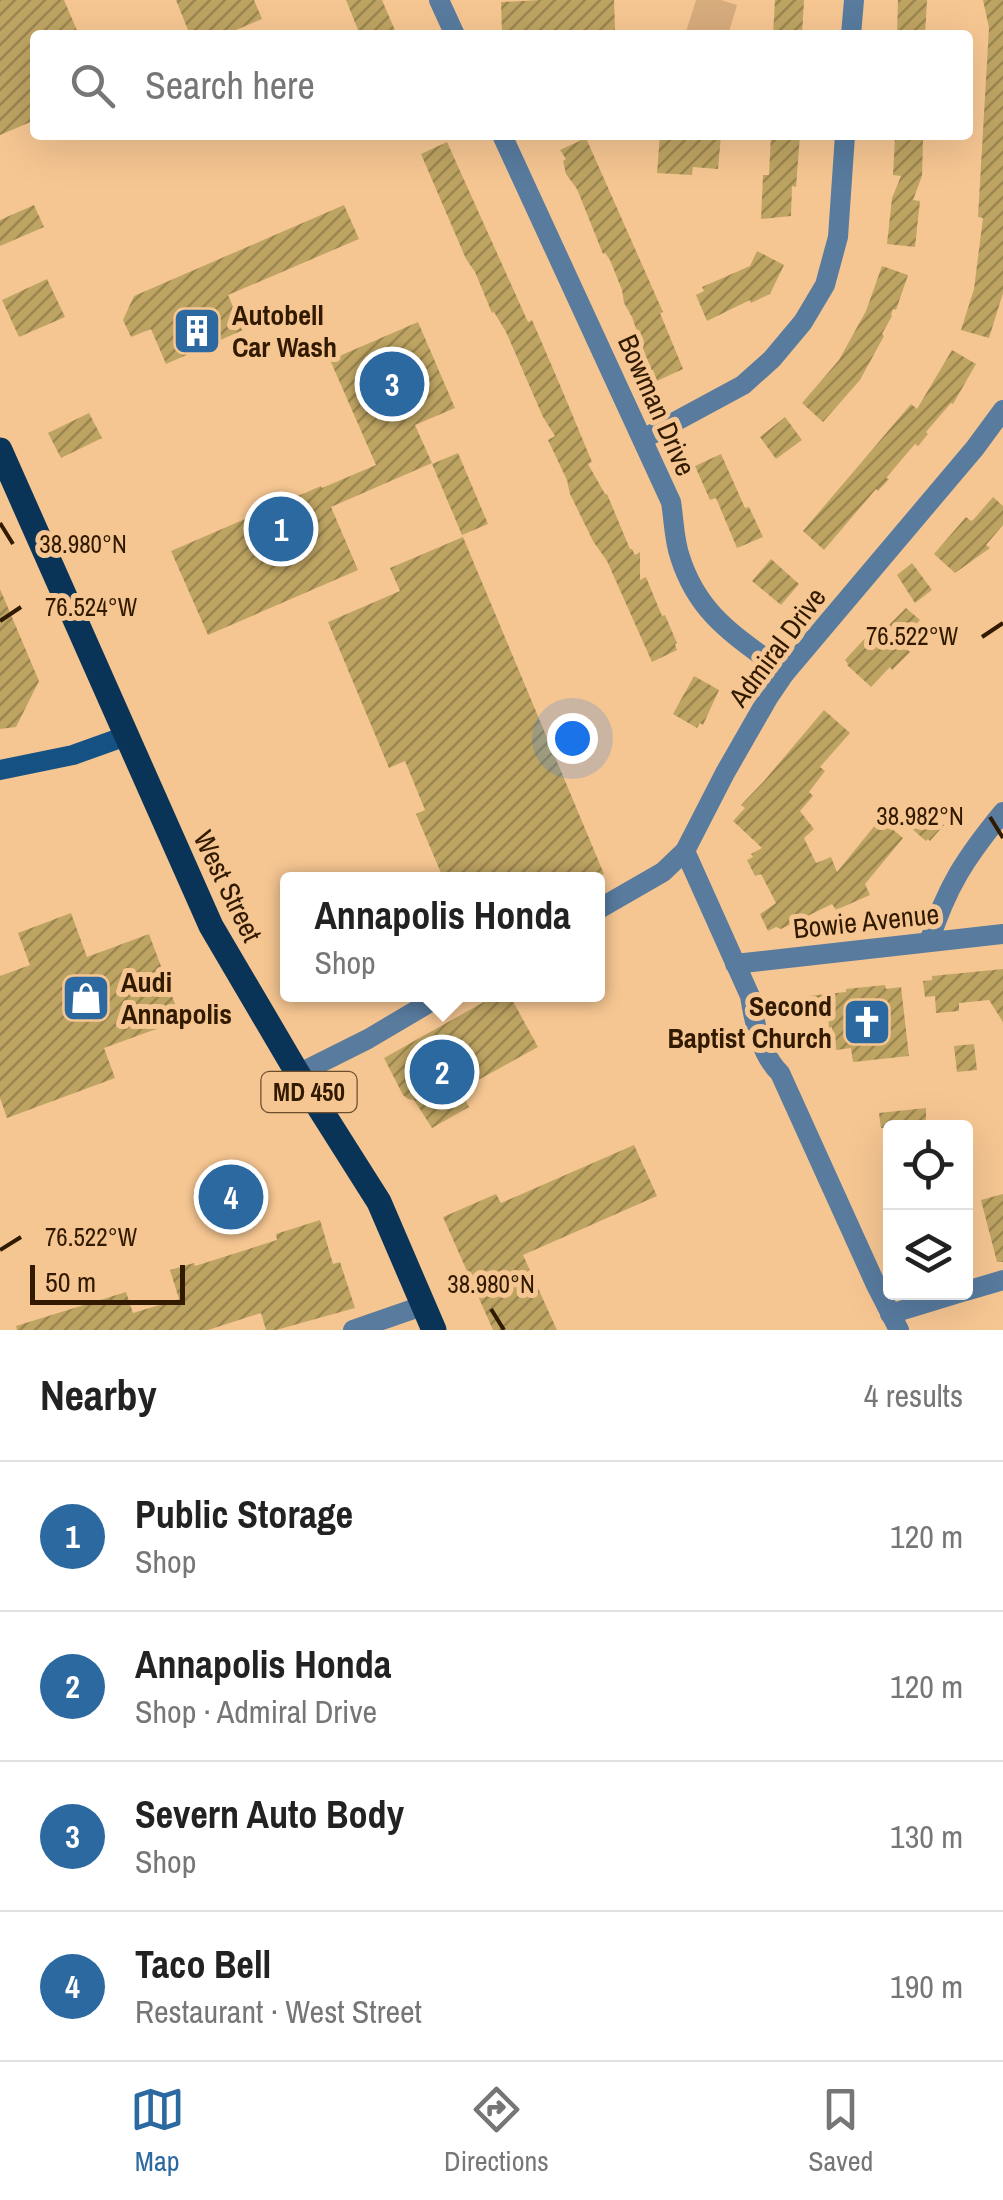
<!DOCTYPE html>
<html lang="en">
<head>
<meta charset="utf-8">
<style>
  body { margin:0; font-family:"Archivo Narrow",sans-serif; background:#f6f6f6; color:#222 }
  .controls { position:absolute; right:30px; bottom:30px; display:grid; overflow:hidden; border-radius:10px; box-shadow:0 10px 40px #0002 }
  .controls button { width:90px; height:90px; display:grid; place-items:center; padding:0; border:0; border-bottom:2px solid #e0e0e0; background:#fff; color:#222; font:50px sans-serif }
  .scale { position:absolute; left:30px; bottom:25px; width:155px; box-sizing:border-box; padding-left:10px; border:5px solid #311a00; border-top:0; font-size:28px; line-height:35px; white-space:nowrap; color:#311a00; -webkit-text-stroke:8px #f6c692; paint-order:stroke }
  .you { position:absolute; left:572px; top:738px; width:35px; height:35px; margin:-25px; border:8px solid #fff; border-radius:50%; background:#1a73e8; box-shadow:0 0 0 15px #1a73e833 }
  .badge { display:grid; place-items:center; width:65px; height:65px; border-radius:50%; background:#2b69a0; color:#fff; font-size:32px; font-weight:700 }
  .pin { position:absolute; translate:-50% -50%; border:5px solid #fff; box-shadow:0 2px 10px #0006 }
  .popup { position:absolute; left:280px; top:872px; width:325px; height:130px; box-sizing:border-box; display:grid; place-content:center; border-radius:10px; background:#fff; filter:drop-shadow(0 2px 8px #0005); font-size:32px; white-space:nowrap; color:#767676 }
  .popup b { font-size:38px; color:#222 }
  .popup::after { content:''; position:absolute; left:50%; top:100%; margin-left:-20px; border:20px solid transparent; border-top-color:#fff }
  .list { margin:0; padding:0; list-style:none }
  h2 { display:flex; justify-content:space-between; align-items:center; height:130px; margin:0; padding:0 40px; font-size:42px }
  h2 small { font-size:32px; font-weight:400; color:#767676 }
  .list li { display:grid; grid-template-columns:65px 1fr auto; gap:30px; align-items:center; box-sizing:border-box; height:150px; padding:0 40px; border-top:2px solid #e0e0e0 }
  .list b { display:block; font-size:38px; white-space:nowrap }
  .list p { margin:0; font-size:32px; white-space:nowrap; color:#767676 }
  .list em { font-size:32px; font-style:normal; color:#767676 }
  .icon { flex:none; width:55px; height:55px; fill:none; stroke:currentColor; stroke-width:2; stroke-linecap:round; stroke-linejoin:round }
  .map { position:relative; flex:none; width:1003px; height:1330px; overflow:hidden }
  .search { position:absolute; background:#fff; box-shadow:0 10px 40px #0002; left:30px; right:30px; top:30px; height:110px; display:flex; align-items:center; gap:25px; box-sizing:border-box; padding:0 35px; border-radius:10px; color:#767676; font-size:38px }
  .sheet { height:730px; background:#fff }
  nav { display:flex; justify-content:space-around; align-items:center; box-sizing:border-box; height:140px; border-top:2px solid #e0e0e0; background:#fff; font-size:28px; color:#767676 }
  nav a { display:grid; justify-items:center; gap:5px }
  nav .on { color:#2b69a0 }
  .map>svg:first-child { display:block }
  .park { fill:#d7ac7d }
  .building { fill:url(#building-hatch) }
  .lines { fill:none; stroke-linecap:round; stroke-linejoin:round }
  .minor { stroke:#587b9e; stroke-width:20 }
  .tertiary { stroke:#587b9e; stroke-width:20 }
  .secondary { stroke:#165183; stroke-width:20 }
  .primary { stroke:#0a3457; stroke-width:25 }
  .ticks { fill:none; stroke:#311a00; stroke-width:4 }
  .labels { text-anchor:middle; stroke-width:10; stroke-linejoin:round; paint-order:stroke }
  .shield { fill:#f6c692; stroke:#6c4e2c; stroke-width:2.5 }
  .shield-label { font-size:25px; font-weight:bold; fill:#311a00 }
  .poi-label { font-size:28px; font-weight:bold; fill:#311a00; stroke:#f6c692; text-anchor:start }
  .street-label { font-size:28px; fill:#311a00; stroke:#f6c692 }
  .ticks-label { font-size:25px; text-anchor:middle; fill:#311a00; stroke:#f6c692; stroke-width:10; stroke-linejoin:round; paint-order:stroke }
</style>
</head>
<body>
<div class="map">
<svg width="1003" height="1330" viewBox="0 0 1003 1330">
  <defs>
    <pattern id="building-hatch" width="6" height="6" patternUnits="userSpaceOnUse" patternTransform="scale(2.5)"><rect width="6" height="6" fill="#bea463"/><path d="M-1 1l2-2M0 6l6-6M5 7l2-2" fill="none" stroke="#9b854f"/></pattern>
  </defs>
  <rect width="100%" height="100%" fill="#f6c692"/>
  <path class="park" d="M 696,0 L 721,0 L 737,5 L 728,35 L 685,35 Z"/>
  <g class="building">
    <path d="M 0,0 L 64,0 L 79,35 L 35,35 L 35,120 L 0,135 Z"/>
    <path d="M 176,0 L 254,0 L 262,19 L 224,35 L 190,35 Z"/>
    <path d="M 346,0 L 382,0 L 397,35 L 360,35 Z"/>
    <path d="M 541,0 L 614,0 L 615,30 L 502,34 L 501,2 Z"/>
    <path d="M 775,0 L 804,0 L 802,35 L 773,35 Z"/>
    <path d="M 898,0 L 927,0 L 925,35 L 897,35 Z"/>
    <path d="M 983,0 L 1003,0 L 1003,293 L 989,338 L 961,330 L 974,289 L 983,218 L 978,217 L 989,28 Z"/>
    <path d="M 660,135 L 721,135 L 718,169 L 693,167 L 692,175 L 657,173 Z"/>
    <path d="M 771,135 L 800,135 L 796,187 L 792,186 L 791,216 L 761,219 L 763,175 L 769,175 Z"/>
    <path d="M 586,138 L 663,312 L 660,313 L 683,369 L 657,381 L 653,370 L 651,371 L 632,317 L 624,303 L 622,290 L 610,260 L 605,253 L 603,254 L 577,189 L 566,174 L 563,161 L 566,159 L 560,150 Z"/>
    <path d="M 895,138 L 923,139 L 922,176 L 913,200 L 920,201 L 915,247 L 887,244 L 892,198 L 901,176 L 893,175 Z"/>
    <path d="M 447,142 L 528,322 L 532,320 L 560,385 L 592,462 L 588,464 L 605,494 L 607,494 L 630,549 L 632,549 L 635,555 L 640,552 L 640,580 L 646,577 L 662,616 L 665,615 L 677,643 L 675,644 L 677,650 L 652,662 L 607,561 L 593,541 L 570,494 L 567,480 L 548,440 L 555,436 L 543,417 L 506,332 L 494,312 L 492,313 L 475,272 L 466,259 L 421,154 Z"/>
    <path d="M 34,205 L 44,227 L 0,246 L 0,220 Z"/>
    <path d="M 344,205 L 359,239 L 228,295 L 243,330 L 166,364 L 151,329 L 131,337 L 123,320 L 134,296 Z"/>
    <path d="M 757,251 L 784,265 L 770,294 L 751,303 L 750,300 L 707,321 L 696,295 L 704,291 L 702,287 L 750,266 Z"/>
    <path d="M 882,266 L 908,275 L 896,310 L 893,309 L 891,315 L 892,316 L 882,334 L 884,336 L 860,380 L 823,422 L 802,403 L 839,360 L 866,311 Z"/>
    <path d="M 47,279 L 65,317 L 19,337 L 2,300 Z"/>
    <path d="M 418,322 L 455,408 L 415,425 L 432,463 L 331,507 L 358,570 L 208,635 L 171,551 L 321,486 L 322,488 L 376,465 L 330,360 Z"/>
    <path d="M 952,350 L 976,364 L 953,404 L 951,403 L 926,432 L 928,434 L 918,446 L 915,444 L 886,478 L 889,479 L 878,491 L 876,489 L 824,550 L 803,531 L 911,404 L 917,409 Z"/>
    <path d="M 89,413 L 102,438 L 61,458 L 48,433 Z"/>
    <path d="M 785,417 L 802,440 L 776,459 L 760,437 Z"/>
    <path d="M 458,453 L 488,524 L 462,535 L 432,464 Z"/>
    <path d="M 721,454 L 745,508 L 749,507 L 763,537 L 737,548 L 716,498 L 710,500 L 695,466 Z"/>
    <path d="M 993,497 L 1003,506 L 1003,525 L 986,545 L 990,548 L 955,573 L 934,554 L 966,517 L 971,521 L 973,520 Z"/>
    <path d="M 463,537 L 604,874 L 591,880 L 444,880 L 416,814 L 425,810 L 405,761 L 389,768 L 328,622 L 400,591 L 390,568 Z"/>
    <path d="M 771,559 L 799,584 L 781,605 L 752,581 Z"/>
    <path d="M 912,563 L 932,590 L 915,603 L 897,575 Z"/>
    <path d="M 0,589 L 39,681 L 16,727 L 0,729 Z"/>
    <path d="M 906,608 L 920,620 L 899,642 L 910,652 L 892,670 L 890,667 L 871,687 L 847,665 L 848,664 L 845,660 L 877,625 L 885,629 Z"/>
    <path d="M 694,676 L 719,690 L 703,725 L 700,723 L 697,728 L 673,714 Z"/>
    <path d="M 824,710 L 850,733 L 820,767 L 825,771 L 809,792 L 813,796 L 800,811 L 814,829 L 804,838 L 816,863 L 831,857 L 837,872 L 880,819 L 903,838 L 865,884 L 870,895 L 836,910 L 832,904 L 781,929 L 776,927 L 768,931 L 760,914 L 776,903 L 761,874 L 755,876 L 747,860 L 753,857 L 751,854 L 762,848 L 733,821 L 745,808 L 741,805 L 764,781 Z"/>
    <path d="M 919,804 L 944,825 L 930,841 L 928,839 L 926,841 L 904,822 Z"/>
    <path d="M 71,913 L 87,957 L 149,934 L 181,1020 L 104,1048 L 115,1078 L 7,1118 L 0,1098 L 0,976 L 30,965 L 18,933 Z"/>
    <path d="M 1003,969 L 1003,1022 L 989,1000 L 959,1003 L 959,1011 L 936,1013 L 935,996 L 925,997 L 923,981 L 932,980 L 932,976 Z"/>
    <path d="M 885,985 L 886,989 L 901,987 L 909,1056 L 853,1062 L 851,1048 L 836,1050 L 835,1037 L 833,1038 L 832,1027 L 829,1028 L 828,1015 L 811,1017 L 809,996 L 846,992 L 846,989 Z"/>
    <path d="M 498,994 L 509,994 L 538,1047 L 460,1090 L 469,1107 L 432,1128 L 414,1100 L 408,1099 L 403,1095 L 384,1058 Z"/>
    <path d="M 974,1044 L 977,1070 L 957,1072 L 954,1046 Z"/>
    <path d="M 926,1108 L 926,1128 L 881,1128 L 879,1113 Z"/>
    <path d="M 634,1145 L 657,1196 L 523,1255 L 557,1330 L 493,1330 L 443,1217 L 496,1194 L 501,1203 Z"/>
    <path d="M 261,1174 L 268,1200 L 200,1218 L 193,1193 Z"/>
    <path d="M 1003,1194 L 1003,1262 L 997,1262 L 981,1200 Z"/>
    <path d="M 320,1220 L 333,1264 L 340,1262 L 355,1308 L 276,1330 L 266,1330 L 261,1313 L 208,1330 L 17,1330 L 16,1326 L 126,1292 L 133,1313 L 179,1299 L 170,1270 L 194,1263 L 195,1266 L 277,1240 L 276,1234 Z"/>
  </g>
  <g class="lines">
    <g class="minor">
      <path d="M 439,0 L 455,35"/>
      <path d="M 851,35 L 854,0"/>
      <path d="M 502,135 L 671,502 C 674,520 674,540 680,557 C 699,617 738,637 785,673"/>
      <path d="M 643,439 L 743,385 L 772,359 L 803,322 L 825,285 L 838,237 L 845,135"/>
      <path d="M 929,942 C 947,886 966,857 1003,812"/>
      <path d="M 735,964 L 1003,934"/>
      <path d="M 966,1291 L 1003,1280"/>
      <path d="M 890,1314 L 962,1292"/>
      <path d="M 353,1330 L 425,1305"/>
    </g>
    <g class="tertiary">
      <path d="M 685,851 L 750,996 C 754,1022 761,1055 780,1073 L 876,1285 L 899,1330"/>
      <path d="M 597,910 L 663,872 L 685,851 L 725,773 L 768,698 L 785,673 L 975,448 L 1003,410"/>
      <path d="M 298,1074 L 368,1039 L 444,994"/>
    </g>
    <path class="secondary" d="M 0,770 L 73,755 L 126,736"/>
    <path class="primary" d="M 0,450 L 211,926 L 298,1074 L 379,1202 L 434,1330"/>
  </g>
  <path class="ticks" d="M 0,523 L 13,544M 0,621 L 21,607M 982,637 L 1003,623M 990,817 L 1003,838M 0,1250 L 21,1237M 491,1309 L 504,1330"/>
  <defs>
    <g id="building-square" transform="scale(2.5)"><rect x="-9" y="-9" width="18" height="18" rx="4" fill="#2b69a0" stroke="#f6c692"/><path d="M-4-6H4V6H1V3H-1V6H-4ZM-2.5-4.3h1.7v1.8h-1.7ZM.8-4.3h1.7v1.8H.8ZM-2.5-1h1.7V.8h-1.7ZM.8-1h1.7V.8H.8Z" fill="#fff"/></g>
    <g id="shop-square" transform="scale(2.5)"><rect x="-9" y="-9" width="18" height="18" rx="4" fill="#2b69a0" stroke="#f6c692"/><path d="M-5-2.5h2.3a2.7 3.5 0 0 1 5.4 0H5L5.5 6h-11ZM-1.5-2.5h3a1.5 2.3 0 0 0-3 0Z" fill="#fff"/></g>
    <g id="church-square" transform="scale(2.5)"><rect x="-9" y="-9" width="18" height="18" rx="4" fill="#2b69a0" stroke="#f6c692"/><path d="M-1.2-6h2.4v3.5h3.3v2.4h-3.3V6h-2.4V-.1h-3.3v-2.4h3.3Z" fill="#fff"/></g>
  </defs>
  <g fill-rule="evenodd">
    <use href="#building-square" x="197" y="331"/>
    <use href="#shop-square" x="86" y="998"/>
    <use href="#church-square" x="867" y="1022"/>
  </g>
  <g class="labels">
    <rect class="shield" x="261.5" y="1072" width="95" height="40" rx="8"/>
    <g class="shield-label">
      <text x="309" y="1101">MD 450</text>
    </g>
    <g class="poi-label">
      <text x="232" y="325">Autobell<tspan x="232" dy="32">Car Wash</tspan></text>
      <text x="121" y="992">Audi<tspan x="121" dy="32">Annapolis</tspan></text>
      <text x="832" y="1016" text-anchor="end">Second<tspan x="832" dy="32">Baptist Church</tspan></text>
    </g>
    <g class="street-label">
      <text transform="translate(657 405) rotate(66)" y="10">Bowman Drive</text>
      <text transform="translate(777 647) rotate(-53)" y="10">Admiral Drive</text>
      <text transform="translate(228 886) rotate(64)" y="10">West Street</text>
      <text transform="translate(866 921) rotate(-6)" y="10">Bowie Avenue</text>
    </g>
  </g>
  <g class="ticks-label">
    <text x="83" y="553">38.980°N</text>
    <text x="91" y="616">76.524°W</text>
    <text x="912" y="645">76.522°W</text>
    <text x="920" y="825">38.982°N</text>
    <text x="91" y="1246">76.522°W</text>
    <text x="491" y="1293">38.980°N</text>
  </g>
</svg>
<div class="controls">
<button><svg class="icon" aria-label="locate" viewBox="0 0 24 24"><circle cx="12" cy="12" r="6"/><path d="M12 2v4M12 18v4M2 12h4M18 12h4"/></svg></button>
<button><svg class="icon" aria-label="layers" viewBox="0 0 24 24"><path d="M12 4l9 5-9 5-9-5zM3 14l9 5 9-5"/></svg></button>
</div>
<div class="scale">50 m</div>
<div class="you"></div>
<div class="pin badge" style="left:281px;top:529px">1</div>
<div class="pin badge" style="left:442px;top:1072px">2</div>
<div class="popup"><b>Annapolis Honda</b>Shop</div>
<div class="pin badge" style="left:392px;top:384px">3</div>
<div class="pin badge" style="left:231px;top:1197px">4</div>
<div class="search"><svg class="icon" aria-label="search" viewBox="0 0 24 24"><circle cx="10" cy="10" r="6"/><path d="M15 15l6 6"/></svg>Search here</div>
</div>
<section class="sheet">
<h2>Nearby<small>4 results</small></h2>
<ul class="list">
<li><span class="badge">1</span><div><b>Public Storage</b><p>Shop</p></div><em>120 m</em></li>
<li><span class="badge">2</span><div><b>Annapolis Honda</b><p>Shop · Admiral Drive</p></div><em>120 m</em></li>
<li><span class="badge">3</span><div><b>Severn Auto Body</b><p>Shop</p></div><em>130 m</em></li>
<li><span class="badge">4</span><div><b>Taco Bell</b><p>Restaurant · West Street</p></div><em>190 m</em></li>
</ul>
</section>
<nav>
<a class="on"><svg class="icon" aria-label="map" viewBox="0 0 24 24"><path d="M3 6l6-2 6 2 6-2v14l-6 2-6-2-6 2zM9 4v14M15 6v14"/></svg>Map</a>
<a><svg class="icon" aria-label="directions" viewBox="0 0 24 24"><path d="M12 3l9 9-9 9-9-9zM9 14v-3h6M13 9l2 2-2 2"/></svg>Directions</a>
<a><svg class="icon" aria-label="saved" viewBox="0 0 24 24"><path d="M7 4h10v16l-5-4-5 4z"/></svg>Saved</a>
</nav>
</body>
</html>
